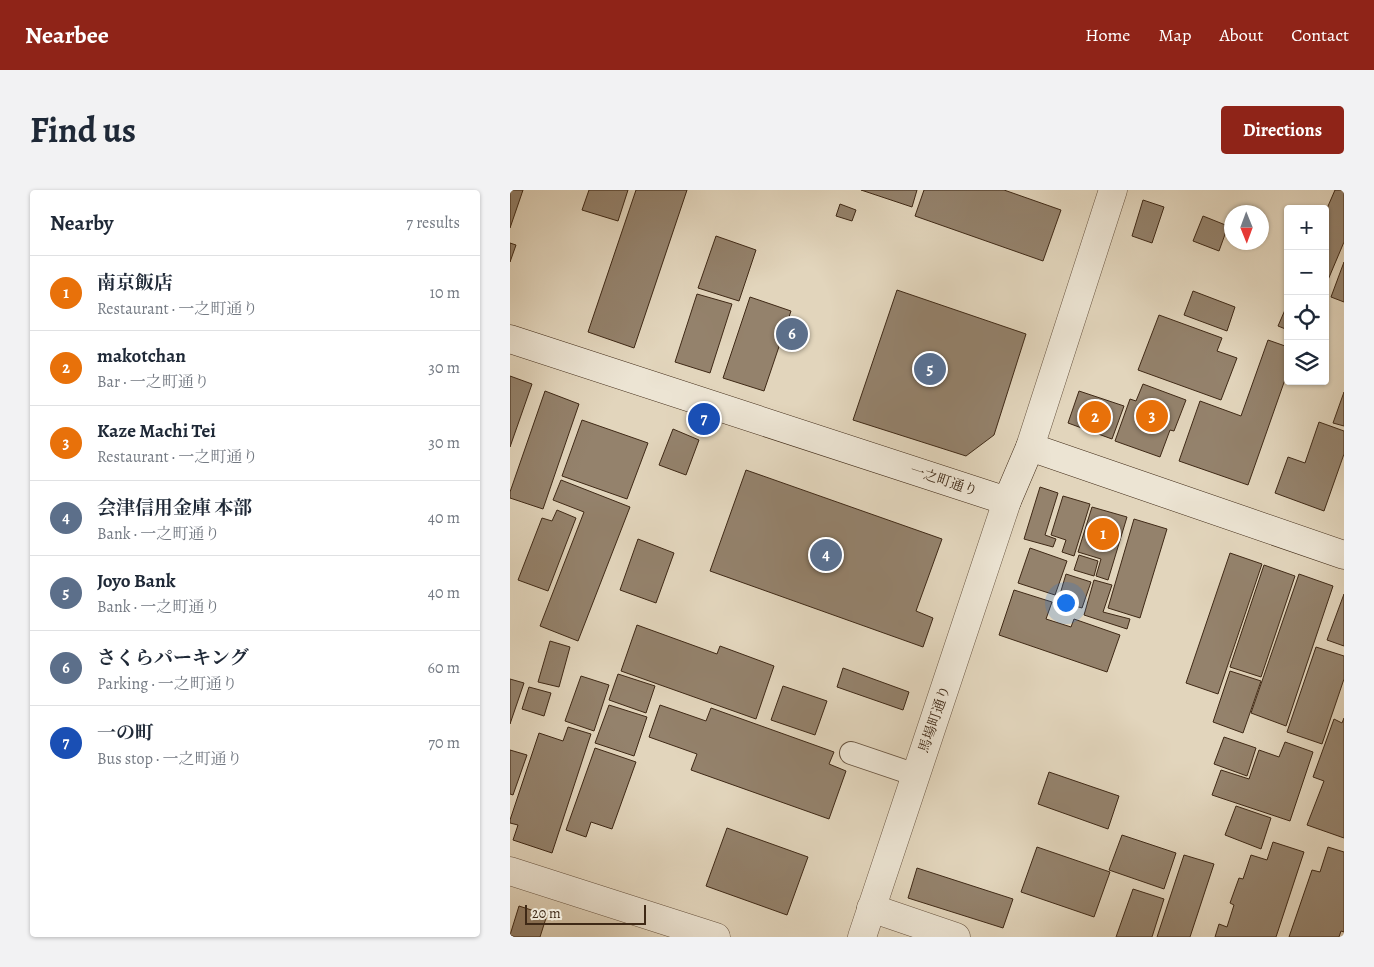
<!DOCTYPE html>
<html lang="en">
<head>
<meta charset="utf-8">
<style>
  body { margin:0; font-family:Alegreya,"Noto Serif JP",serif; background:#f2f2f3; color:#1f2937 }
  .controls { position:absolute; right:15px; top:15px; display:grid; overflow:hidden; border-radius:5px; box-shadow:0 1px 4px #0004 }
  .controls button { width:45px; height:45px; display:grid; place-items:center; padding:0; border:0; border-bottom:1px solid #e0e1e3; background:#fff; color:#1f2937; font:25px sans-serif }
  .compass { position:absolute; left:714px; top:15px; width:45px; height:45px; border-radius:50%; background:#fff; box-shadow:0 1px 4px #0004; rotate:179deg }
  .scale { position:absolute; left:15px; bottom:12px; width:121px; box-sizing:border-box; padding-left:5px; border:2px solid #3f2916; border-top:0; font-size:14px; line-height:18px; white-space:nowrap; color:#3f2916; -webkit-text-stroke:4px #ece4d3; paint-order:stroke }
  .you { position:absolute; left:555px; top:412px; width:18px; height:18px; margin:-12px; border:4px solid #fff; border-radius:50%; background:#1a73e8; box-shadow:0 0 0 8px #1a73e833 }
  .badge { display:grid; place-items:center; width:32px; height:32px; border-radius:50%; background:#8f2418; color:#fff; font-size:16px; font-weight:700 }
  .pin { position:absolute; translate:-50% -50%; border:2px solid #fff; box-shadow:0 1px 5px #0006 }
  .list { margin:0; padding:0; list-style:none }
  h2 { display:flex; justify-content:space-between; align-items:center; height:65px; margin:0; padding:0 20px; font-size:21px }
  h2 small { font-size:16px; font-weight:400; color:#747a83 }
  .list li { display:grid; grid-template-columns:32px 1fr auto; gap:15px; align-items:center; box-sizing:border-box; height:75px; padding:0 20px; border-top:1px solid #e0e1e3 }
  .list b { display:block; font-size:19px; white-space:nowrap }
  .list p { margin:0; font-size:16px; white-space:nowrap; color:#747a83 }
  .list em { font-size:16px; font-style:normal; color:#747a83 }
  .icon { flex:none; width:28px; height:28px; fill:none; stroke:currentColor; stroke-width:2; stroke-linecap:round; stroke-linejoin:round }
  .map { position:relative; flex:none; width:834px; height:747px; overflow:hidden; border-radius:5px }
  header { display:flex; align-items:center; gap:30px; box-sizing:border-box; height:70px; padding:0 25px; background:#8f2418; color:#fff }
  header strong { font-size:24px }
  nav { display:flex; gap:28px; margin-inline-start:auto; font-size:18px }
  .intro { display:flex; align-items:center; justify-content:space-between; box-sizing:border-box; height:120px; padding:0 30px }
  h1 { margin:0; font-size:35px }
  .button { padding:12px 22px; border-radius:5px; background:#8f2418; color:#fff; font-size:18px; font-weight:700 }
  main { display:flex; gap:30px; padding:0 30px }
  aside { flex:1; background:#fff; border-radius:5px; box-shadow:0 1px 4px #0004 }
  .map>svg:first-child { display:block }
  .building { fill:#94826c; stroke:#3f2916 }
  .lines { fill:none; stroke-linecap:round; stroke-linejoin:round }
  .lane-casing { stroke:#685440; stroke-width:24 }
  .street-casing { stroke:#685440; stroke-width:29 }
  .secondary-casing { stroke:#3f2916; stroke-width:29 }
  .lane { stroke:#ece4d3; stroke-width:22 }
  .street { stroke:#ece4d3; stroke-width:28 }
  .secondary { stroke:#ece4d3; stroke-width:28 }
  .labels { text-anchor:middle; stroke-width:4.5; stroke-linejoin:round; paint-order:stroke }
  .street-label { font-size:14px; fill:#3f2916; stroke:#ece4d3 }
</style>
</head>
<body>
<header>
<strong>Nearbee</strong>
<nav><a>Home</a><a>Map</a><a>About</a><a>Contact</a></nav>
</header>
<div class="intro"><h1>Find us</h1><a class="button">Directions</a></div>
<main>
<aside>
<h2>Nearby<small>7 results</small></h2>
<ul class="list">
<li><span class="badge" style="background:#e8710a">1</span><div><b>南京飯店</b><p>Restaurant · 一之町通り</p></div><em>10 m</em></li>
<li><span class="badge" style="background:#e8710a">2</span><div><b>makotchan</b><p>Bar · 一之町通り</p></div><em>30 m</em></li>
<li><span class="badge" style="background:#e8710a">3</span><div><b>Kaze Machi Tei</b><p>Restaurant · 一之町通り</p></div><em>30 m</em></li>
<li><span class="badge" style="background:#5c6f8a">4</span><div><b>会津信用金庫 本部</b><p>Bank · 一之町通り</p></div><em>40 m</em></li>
<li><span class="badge" style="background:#5c6f8a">5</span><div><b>Joyo Bank</b><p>Bank · 一之町通り</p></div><em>40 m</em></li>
<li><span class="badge" style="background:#5c6f8a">6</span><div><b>さくらパーキング</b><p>Parking · 一之町通り</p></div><em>60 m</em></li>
<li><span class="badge" style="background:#1a4fb4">7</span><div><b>一の町</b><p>Bus stop · 一之町通り</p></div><em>70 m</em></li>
</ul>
</aside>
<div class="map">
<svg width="834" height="747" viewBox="0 0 834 747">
  <rect width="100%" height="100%" fill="#e2d5bc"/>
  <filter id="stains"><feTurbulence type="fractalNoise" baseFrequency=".004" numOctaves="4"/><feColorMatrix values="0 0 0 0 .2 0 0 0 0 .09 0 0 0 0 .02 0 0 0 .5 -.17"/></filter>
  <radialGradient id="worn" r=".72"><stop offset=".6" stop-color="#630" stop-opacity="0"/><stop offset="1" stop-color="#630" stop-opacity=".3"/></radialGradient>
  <g class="building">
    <path d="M 0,0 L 13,0 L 0,38 Z"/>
    <path d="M 79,0 L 118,0 L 108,31 L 72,20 Z"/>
    <path d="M 126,0 L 177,0 L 124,158 L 78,142 Z"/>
    <path d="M 351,0 L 407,0 L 402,17 Z"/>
    <path d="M 414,0 L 494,0 L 551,20 L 533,71 L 405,26 Z"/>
    <path d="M 825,0 L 834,0 L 834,52 L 815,97 L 815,23 Z"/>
    <path d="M 633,10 L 654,17 L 642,53 L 622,46 Z"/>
    <path d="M 330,14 L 346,20 L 342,31 L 326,26 Z"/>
    <path d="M 693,26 L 718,36 L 709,61 L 683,51 Z"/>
    <path d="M 206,46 L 246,60 L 229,111 L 188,98 Z"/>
    <path d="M 0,53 L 6,55 L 0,72 Z"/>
    <path d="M 834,72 L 834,112 L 821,107 Z"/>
    <path d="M 387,100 L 516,144 L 484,245 L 456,266 L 343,230 Z"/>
    <path d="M 683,101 L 725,117 L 717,141 L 674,125 Z"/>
    <path d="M 187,104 L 222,114 L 200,183 L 165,172 Z"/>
    <path d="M 240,107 L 281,121 L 254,201 L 213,188 Z"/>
    <path d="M 778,113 L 778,140 L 768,136 Z"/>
    <path d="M 649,125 L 712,148 L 707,161 L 727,168 L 711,210 L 628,180 Z"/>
    <path d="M 758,150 L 778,157 L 778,181 L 738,295 L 669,271 L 690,211 L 731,226 Z"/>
    <path d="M 0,186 L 22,194 L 0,257 Z"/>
    <path d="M 633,194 L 676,210 L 664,241 L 660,240 L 650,267 L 605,251 L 620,209 L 626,211 Z"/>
    <path d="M 35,201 L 69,214 L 33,319 L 0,308 L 0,302 Z"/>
    <path d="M 569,201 L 614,216 L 602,249 L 558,233 Z"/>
    <path d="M 834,202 L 834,236 L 823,233 Z"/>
    <path d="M 72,230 L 138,253 L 117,309 L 52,286 Z"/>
    <path d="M 809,232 L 834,241 L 834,264 L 814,321 L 765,303 L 778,267 L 795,273 Z"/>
    <path d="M 163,239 L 189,250 L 176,285 L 149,275 Z"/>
    <path d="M 236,280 L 432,349 L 406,421 L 423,428 L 413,457 L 200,381 Z"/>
    <path d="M 51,290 L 120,317 L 68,451 L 30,436 L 74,322 L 43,310 Z"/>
    <path d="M 530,297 L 548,303 L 535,345 L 546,349 L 543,357 L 514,349 Z"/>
    <path d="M 553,306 L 580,314 L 564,366 L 552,362 L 556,350 L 541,345 Z"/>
    <path d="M 582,317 L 617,327 L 598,390 L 586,386 L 591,369 L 568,362 Z"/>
    <path d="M 47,320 L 66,328 L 38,401 L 8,390 L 32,328 L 42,331 Z"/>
    <path d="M 624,329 L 657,339 L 630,428 L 598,418 Z"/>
    <path d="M 128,349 L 164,363 L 146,413 L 110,400 Z"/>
    <path d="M 520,358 L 557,371 L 545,405 L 508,393 Z"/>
    <path d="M 720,363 L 752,374 L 708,504 L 676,493 Z"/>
    <path d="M 569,365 L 588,371 L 584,386 L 564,380 Z"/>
    <path d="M 754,375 L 785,386 L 751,487 L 720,477 Z"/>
    <path d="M 556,384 L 581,392 L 572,418 L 548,411 Z"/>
    <path d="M 789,384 L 823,396 L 776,536 L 741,523 Z"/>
    <path d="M 584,390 L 602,395 L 593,422 L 620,429 L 617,439 L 574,425 Z"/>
    <path d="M 504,400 L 542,412 L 536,429 L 561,437 L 564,429 L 610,445 L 597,482 L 489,445 Z"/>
    <path d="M 834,404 L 834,456 L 817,450 Z"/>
    <path d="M 127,435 L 207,464 L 210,456 L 264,476 L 246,529 L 111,481 Z"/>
    <path d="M 40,451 L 60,457 L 49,497 L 28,492 Z"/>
    <path d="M 806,457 L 834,466 L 834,489 L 812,554 L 777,542 Z"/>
    <path d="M 333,478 L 399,502 L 393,520 L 327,497 Z"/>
    <path d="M 720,481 L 751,491 L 733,543 L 703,532 Z"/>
    <path d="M 108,484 L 145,496 L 136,523 L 99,510 Z"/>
    <path d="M 71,486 L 99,495 L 84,541 L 55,531 Z"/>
    <path d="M 0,489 L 14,493 L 0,534 Z"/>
    <path d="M 273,496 L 317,511 L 305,545 L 261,530 Z"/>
    <path d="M 19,497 L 41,503 L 34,526 L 12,519 Z"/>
    <path d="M 99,515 L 137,527 L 124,566 L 85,553 Z"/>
    <path d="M 150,515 L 196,531 L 201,518 L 324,562 L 319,574 L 336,581 L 319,629 L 181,580 L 187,564 L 139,547 Z"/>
    <path d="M 834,528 L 834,648 L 797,635 L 814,591 L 803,587 L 824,529 L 832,533 Z"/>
    <path d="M 58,537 L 81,544 L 42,663 L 3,650 L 8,635 L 0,633 L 0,630 L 29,543 L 53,551 Z"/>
    <path d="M 714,547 L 746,558 L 737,586 L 704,574 Z"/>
    <path d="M 775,552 L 803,562 L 780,631 L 702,605 L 711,580 L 739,589 L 749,560 L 769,567 Z"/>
    <path d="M 85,558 L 126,572 L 102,639 L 81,632 L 76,647 L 56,640 Z"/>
    <path d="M 0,560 L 17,565 L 3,605 L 0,604 Z"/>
    <path d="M 539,582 L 609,606 L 598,639 L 528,614 Z"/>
    <path d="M 726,616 L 761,628 L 751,659 L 715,645 Z"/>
    <path d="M 217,638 L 298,667 L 277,725 L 196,696 Z"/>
    <path d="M 612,645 L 666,663 L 654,699 L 599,680 Z"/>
    <path d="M 763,652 L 794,662 L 766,747 L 705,747 L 709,734 L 717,737 L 724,715 L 720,713 L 729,688 L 733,689 L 741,665 L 757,670 Z"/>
    <path d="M 527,657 L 600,682 L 584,727 L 511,702 Z"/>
    <path d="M 818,657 L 834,662 L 834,742 L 831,741 L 829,747 L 779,747 L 802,680 L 810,682 Z"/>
    <path d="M 674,665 L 704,674 L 680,747 L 647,747 Z"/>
    <path d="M 407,678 L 503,709 L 493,738 L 398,708 Z"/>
    <path d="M 623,699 L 654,709 L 642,747 L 606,747 Z"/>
    <path d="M 9,716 L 37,725 L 30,747 L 5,747 L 0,745 Z"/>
  </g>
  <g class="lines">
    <g class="lane-casing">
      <path id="lane" d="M 341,563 L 406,585"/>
    </g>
    <g class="street-casing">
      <g id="street">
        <path d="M 520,257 L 603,0"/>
        <path d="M 0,681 L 206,747"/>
        <path d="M 361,718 L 446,747"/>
        <path d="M 352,747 L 497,311"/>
      </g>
    </g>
    <g class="secondary-casing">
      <path id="secondary" d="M 0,149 L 497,311 L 520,257 L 834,365"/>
    </g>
    <use href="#lane" class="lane"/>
    <use href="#street" class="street"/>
    <use href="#secondary" class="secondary"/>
  </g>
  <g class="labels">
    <g class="street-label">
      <text transform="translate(434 290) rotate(18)" y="5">一之町通り</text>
      <text transform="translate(424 529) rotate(-71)" y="5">馬場町通り</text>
    </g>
  </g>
  <rect width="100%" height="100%" filter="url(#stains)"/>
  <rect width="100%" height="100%" fill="url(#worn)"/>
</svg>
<div class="controls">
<button>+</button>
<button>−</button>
<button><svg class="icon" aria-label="locate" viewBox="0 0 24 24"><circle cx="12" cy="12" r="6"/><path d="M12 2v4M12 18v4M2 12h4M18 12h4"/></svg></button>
<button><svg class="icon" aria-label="layers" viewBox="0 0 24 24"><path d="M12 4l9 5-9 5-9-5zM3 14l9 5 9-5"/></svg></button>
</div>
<svg class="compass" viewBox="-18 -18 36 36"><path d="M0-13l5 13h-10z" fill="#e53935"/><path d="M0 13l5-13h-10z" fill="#747a83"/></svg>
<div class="scale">20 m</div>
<div class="you"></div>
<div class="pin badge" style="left:593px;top:344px;background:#e8710a">1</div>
<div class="pin badge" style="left:585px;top:227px;background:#e8710a">2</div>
<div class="pin badge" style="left:642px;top:226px;background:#e8710a">3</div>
<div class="pin badge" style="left:316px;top:365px;background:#5c6f8a">4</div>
<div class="pin badge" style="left:420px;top:179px;background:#5c6f8a">5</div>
<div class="pin badge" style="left:282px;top:144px;background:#5c6f8a">6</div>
<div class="pin badge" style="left:194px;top:229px;background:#1a4fb4">7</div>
</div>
</main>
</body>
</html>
